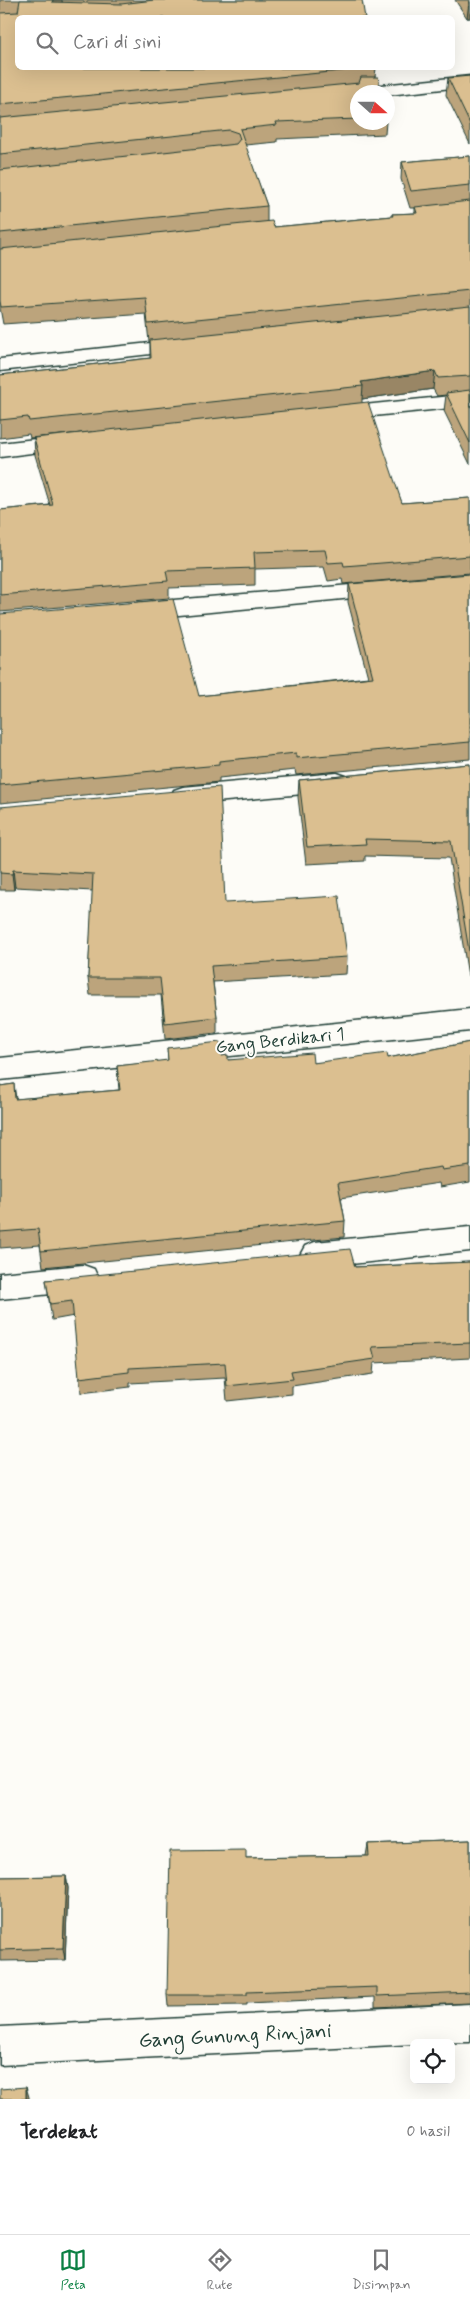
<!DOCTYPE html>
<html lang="id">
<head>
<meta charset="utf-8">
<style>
  body { margin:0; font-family:Mynerve,sans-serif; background:#f6f6f6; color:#202124 }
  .controls { position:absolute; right:15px; bottom:15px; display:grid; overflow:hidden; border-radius:8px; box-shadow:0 5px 20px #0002 }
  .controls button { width:45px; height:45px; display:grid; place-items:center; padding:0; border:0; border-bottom:1px solid #e0e0e0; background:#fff; color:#202124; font:25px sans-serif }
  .compass { position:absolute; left:350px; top:85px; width:45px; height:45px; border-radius:50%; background:#fff; box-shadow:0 5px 20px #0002; rotate:111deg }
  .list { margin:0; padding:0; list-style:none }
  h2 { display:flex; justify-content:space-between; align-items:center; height:65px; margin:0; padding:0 20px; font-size:21px }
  h2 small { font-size:16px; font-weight:400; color:#757577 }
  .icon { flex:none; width:28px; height:28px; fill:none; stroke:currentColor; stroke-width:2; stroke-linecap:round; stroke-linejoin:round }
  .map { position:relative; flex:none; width:470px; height:2099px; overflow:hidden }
  .search { position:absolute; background:#fff; box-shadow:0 5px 20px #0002; left:15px; right:15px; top:15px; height:55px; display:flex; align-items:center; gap:12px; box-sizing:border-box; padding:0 18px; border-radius:8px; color:#757577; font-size:19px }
  .sheet { height:135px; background:#fff }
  nav { display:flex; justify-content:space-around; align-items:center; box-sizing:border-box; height:70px; border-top:1px solid #e0e0e0; background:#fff; font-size:14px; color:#757577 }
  nav a { display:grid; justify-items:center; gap:2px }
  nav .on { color:#0b8043 }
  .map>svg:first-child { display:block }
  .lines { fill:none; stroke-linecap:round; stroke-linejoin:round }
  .minor-casing { stroke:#1f3d34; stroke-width:3 }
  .minor { fill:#fdfcf7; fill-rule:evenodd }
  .wall { fill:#bca47c; stroke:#1f3d34 }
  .shaded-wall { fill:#998665; stroke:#1f3d34 }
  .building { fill:#dbbf90; stroke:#1f3d34 }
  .labels { text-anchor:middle; stroke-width:4; stroke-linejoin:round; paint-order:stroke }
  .street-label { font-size:18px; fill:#1f3d34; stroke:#fdfcf7 }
  .near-street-label { font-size:21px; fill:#1f3d34; stroke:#fdfcf7 }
</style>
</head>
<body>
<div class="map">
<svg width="470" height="2099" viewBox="0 0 470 2099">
  <rect width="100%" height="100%" fill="#fdfcf7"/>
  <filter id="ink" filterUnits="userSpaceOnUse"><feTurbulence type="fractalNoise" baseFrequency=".02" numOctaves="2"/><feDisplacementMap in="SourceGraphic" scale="10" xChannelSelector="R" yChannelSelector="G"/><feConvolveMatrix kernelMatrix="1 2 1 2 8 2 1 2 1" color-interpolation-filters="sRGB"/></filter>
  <g filter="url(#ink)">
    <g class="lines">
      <g class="minor-casing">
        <g id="minor">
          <path d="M 470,76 L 470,86 L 388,95 L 388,92 L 358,92 L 358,98 L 336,98 L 333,94 L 336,90 L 342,89 Z"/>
          <path d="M 188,339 L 195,341 L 198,345 L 195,349 L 0,371 L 0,359 Z"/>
          <path d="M 470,394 L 470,406 L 335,420 L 328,418 L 324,414 L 328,410 L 335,408 Z"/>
          <path d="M 71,435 L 79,437 L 82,442 L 79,447 L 0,457 L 0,443 Z"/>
          <path d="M 386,582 L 394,584 L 397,589 L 394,594 L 138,619 L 130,616 L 126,611 L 130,606 L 138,603 Z"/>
          <path d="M 337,773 L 346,776 L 349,782 L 346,788 L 337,791 L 183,805 L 174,802 L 171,796 L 174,790 L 183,787 Z"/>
          <path d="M 470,1009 L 470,1031 L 0,1080 L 0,1058 Z"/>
          <path d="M 470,1227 L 470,1251 L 315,1268 L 305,1264 L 300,1255 L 305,1246 L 315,1242 Z"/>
          <path d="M 83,1265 L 94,1269 L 98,1278 L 94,1287 L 83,1291 L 0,1299 L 0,1273 Z"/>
          <path d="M 470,2004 L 470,2042 L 414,2043 L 414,2044 L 0,2065 L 0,2027 Z"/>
        </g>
      </g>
      <use href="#minor" class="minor"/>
    </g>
    <g class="wall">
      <path d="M 0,0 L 362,0 L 18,68 L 376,68 L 375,77 L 358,92 L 358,122 L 386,122 L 385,134 L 277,139 L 277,142 L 245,145 L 267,206 L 267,222 L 274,227 L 392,216 L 392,214 L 415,213 L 415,208 L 410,208 L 401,179 L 402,162 L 470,156 L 470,464 L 444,411 L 446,395 L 437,396 L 433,389 L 362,399 L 362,402 L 402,503 L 470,498 L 470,573 L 343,584 L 342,579 L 328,581 L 324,567 L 255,569 L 255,585 L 169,588 L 169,598 L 0,612 L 0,510 L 50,505 L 35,455 L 34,438 L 92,432 L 30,438 L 29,434 L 0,438 L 0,375 L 150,358 L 150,342 L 149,342 L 146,314 L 3,324 L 0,308 Z"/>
      <path d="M 455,0 L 470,0 L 470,18 L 467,18 Z"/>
      <path d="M 470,76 L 470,144 L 446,95 L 448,78 Z"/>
      <path d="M 470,574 L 470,759 L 296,775 L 295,770 L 219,778 L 219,782 L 0,803 L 0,614 L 199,696 L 368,677 L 348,602 L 349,584 Z"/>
      <path d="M 470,764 L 470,976 L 468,976 L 449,858 L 365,856 L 365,861 L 306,864 L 298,797 L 299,780 Z"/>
      <path d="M 0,807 L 225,903 L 347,957 L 346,974 L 213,982 L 217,1017 L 217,1033 L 165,1039 L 161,995 L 90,995 L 88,978 L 93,891 L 15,887 L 14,890 L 0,890 Z"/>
      <path d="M 470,1042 L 470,1182 L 440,1187 L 439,1183 L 341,1198 L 345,1221 L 344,1237 L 43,1267 L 40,1245 L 0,1248 L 0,1086 L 14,1084 L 16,1099 L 119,1090 L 117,1066 L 168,1061 L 167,1048 L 222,1056 L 228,1060 L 313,1063 L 388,1058 Z"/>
      <path d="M 470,1262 L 470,1358 L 374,1363 L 373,1374 L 292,1386 L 292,1394 L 227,1401 L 225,1378 L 130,1383 L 130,1387 L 81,1393 L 74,1316 L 52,1320 L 46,1280 Z"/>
      <path d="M 470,1840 L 470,2003 L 375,2007 L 375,1997 L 247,2003 L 247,2005 L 168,2006 L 167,1995 L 246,1858 L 366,1856 L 368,1844 Z"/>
      <path d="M 66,1876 L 68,1888 L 65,1960 L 0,1961 L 0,1877 Z"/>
    </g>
    <g class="shaded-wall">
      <path d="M 53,0 L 62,0 L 63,11 L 52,2 Z"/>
      <path d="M 469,2 L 470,2 L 470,18 L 467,18 Z"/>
      <path d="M 435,371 L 433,389 L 362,399 L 363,386 L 361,382 Z"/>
      <path d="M 13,870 L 15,887 L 14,890 L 12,874 Z"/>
      <path d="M 66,1876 L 68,1888 L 65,1960 L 63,1948 Z"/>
      <path d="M 26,2087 L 29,2097 L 29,2099 L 26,2099 Z"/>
    </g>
    <g class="building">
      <path d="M 20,0 L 53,0 L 52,2 L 121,4 L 154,0 L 362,0 L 365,18 L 18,18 L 18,68 L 371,68 L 0,104 L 0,13 L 18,12 Z"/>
      <path d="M 470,76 L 470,124 L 448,78 Z"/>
      <path d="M 361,77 L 378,77 L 381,92 L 358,92 L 358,119 L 276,122 L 277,125 L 240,129 L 267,206 L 0,233 L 0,170 L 236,144 L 240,139 L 238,133 L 229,130 L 0,154 L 0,118 L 359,83 Z"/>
      <path d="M 470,156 L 470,185 L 411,191 L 402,162 Z"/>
      <path d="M 470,201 L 470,291 L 148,324 L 145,297 L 1,307 L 0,301 L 0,249 L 272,221 L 274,227 L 393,216 L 392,214 L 417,213 L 415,207 Z"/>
      <path d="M 470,307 L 470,376 L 438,378 L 435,371 L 361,382 L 363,386 L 29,421 L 28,417 L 0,420 L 0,375 L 151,358 L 150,340 Z"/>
      <path d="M 470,390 L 470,443 L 446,393 Z"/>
      <path d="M 368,402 L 402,503 L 470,498 L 470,556 L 344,566 L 343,562 L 328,563 L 325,550 L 254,552 L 255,568 L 166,571 L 168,581 L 0,595 L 0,510 L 53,505 L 34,438 Z"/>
      <path d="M 470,574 L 470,742 L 296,758 L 296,753 L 219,761 L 219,765 L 0,785 L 0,614 L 173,599 L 199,696 L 373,677 L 349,584 Z"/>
      <path d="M 470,764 L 470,957 L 451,841 L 365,839 L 366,844 L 307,847 L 299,780 Z"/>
      <path d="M 220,787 L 225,903 L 339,896 L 347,957 L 211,966 L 217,1017 L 165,1023 L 160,978 L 88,978 L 93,874 L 13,870 L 12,874 L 0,873 L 0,807 Z"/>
      <path d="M 220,1042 L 222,1056 L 228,1055 L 228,1060 L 312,1053 L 313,1063 L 387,1053 L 388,1058 L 470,1042 L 470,1166 L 442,1170 L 441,1167 L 338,1183 L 345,1221 L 41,1251 L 38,1229 L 0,1232 L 0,1086 L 14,1084 L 15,1099 L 120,1090 L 117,1066 L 168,1060 L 167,1048 Z"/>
      <path d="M 350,1249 L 355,1267 L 470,1262 L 470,1343 L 372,1347 L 375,1359 L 291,1371 L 293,1379 L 227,1386 L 225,1363 L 129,1368 L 129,1372 L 79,1378 L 72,1301 L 50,1304 L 46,1280 Z"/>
      <path d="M 470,1840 L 470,1992 L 377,1996 L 377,1987 L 247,1992 L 247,1995 L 167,1995 L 170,1851 L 246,1850 L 246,1858 L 369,1856 L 368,1844 Z"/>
      <path d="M 66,1876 L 63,1948 L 0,1950 L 0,1877 Z"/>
      <path d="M 26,2087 L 26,2099 L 0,2099 L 0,2089 Z"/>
    </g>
  </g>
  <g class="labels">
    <g class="street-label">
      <text transform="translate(280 1040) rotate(-6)" y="6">Gang Berdikari 1</text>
    </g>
    <g class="near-street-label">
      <text transform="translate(235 2035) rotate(-3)" y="7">Gang Gunung Rinjani</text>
    </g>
  </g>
</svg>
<div class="controls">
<button><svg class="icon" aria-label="locate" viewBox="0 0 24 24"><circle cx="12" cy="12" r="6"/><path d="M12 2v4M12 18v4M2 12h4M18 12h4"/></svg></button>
</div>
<svg class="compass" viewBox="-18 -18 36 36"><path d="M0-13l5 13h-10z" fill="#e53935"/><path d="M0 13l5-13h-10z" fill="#757577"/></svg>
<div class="search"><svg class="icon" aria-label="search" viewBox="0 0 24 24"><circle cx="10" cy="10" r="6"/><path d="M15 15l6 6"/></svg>Cari di sini</div>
</div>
<section class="sheet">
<h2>Terdekat<small>0 hasil</small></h2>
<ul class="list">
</ul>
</section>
<nav>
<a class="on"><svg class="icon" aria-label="map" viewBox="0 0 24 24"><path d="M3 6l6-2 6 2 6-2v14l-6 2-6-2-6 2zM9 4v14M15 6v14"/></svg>Peta</a>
<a><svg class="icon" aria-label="directions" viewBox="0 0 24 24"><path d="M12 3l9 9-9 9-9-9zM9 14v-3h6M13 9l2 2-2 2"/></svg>Rute</a>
<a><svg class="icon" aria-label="saved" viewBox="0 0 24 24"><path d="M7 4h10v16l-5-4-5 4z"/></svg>Disimpan</a>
</nav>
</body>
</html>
